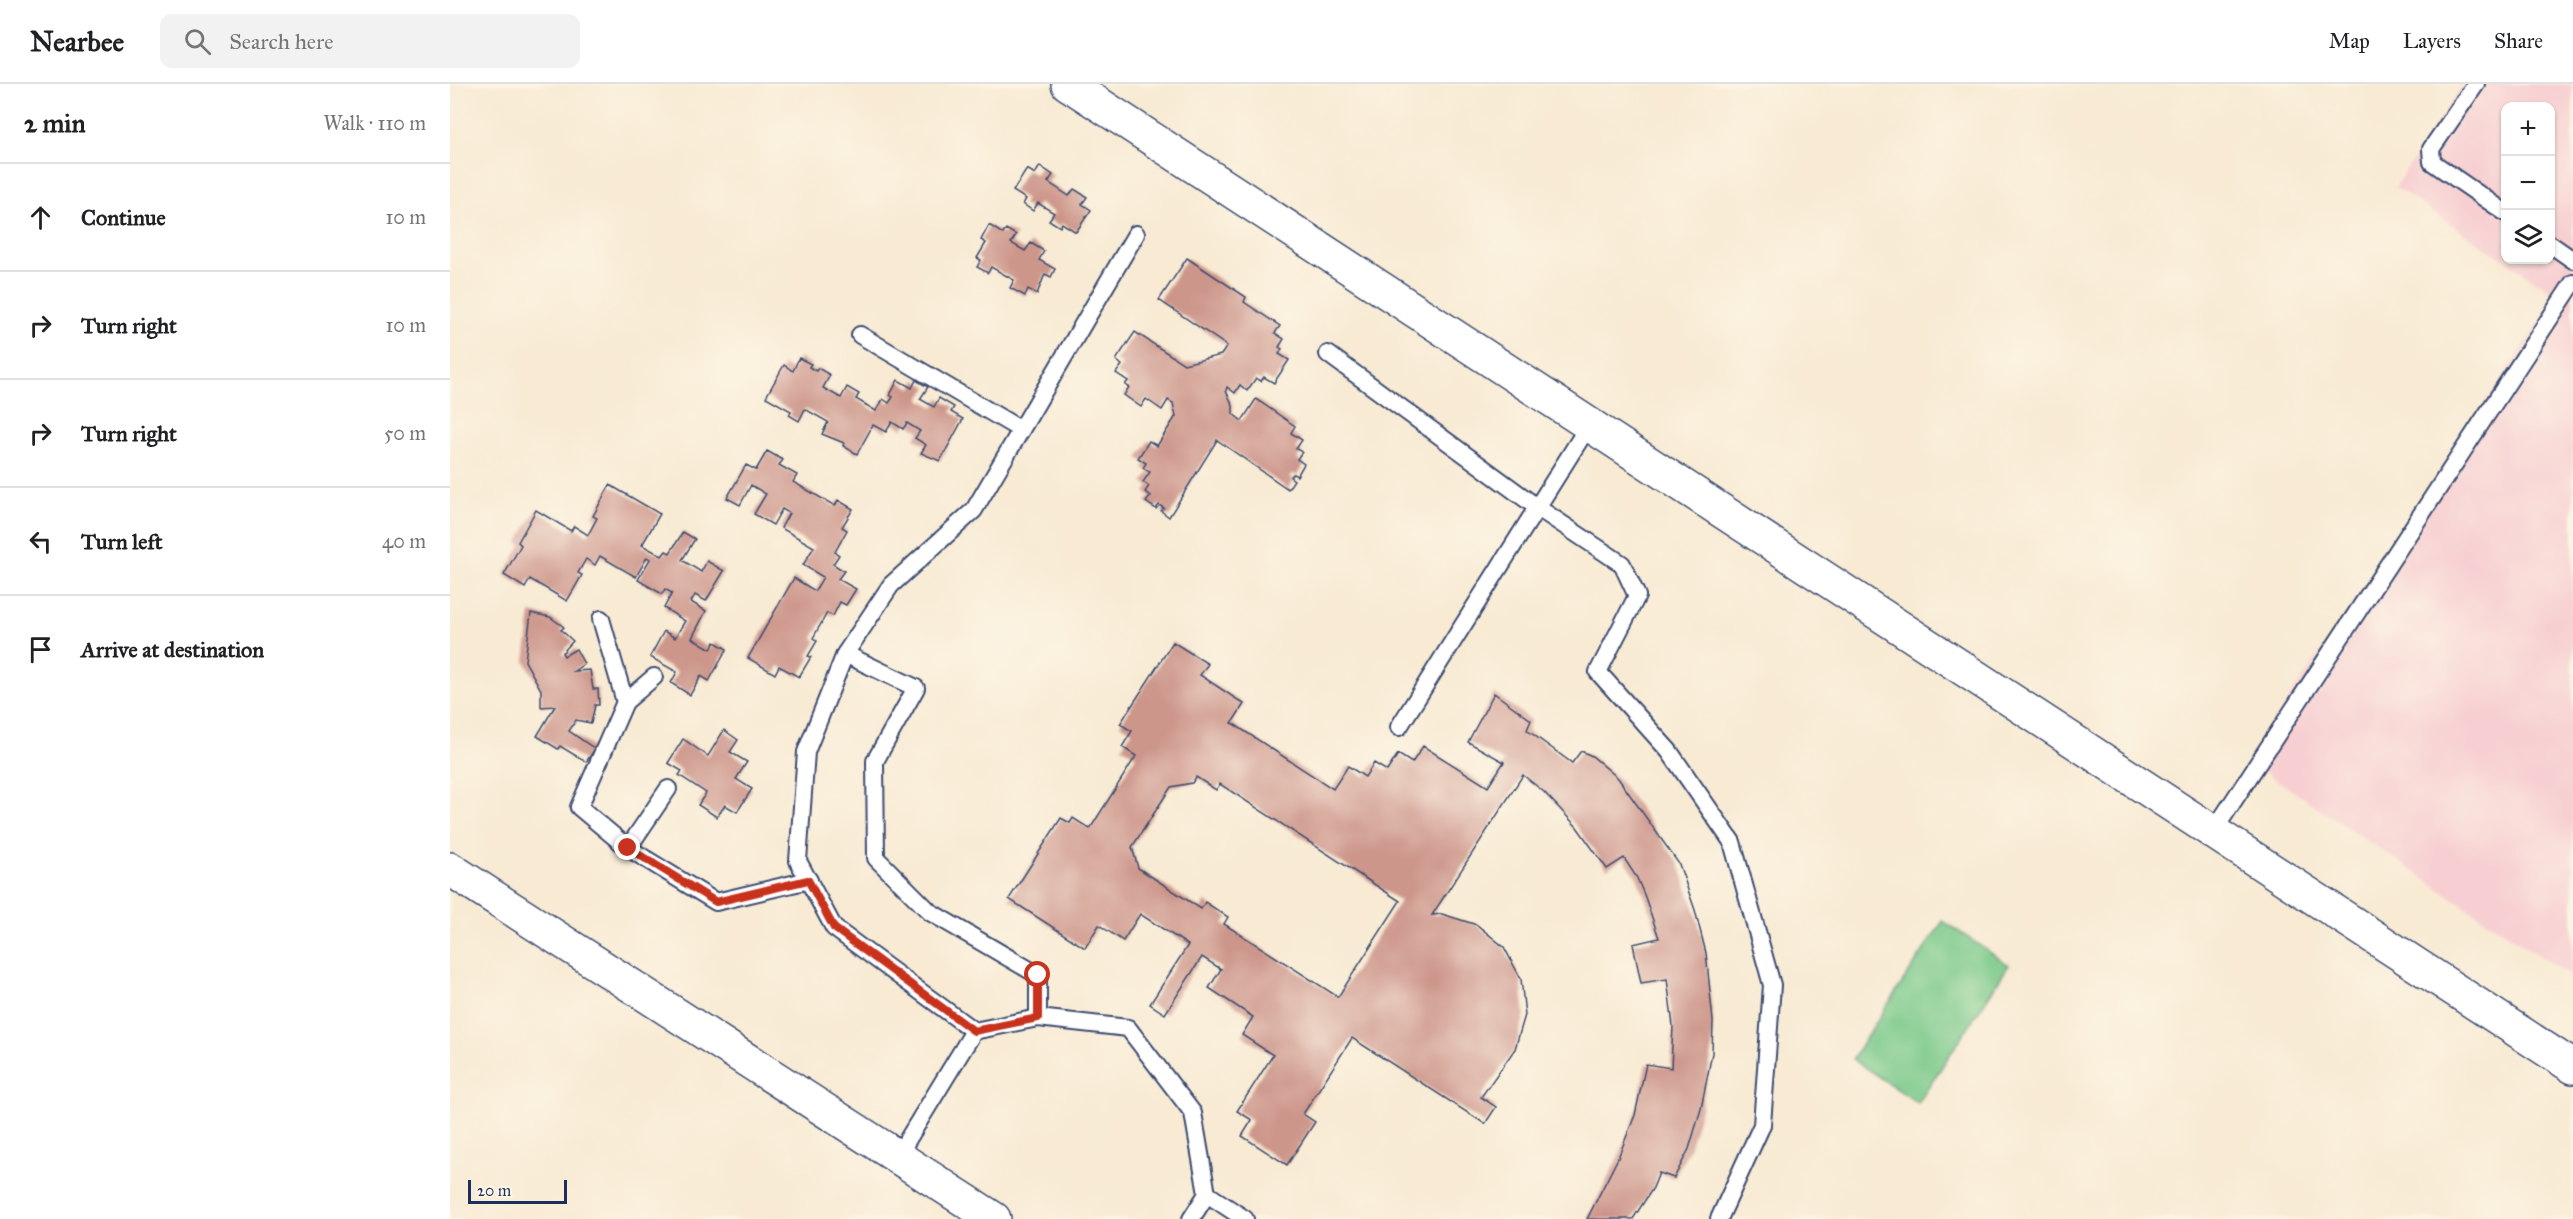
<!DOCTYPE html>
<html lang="en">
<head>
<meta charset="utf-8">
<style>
  body { margin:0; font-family:"IM FELL Great Primer",serif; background:#f2f2f2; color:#202124 }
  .controls { position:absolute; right:18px; top:18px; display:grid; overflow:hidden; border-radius:12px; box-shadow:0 2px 4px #0004 }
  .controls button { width:54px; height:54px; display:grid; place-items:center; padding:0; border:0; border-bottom:2px solid #e0e0e0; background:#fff; color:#202124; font:30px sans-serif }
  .scale { position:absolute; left:18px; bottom:15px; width:99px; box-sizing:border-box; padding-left:6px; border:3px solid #1b2f5e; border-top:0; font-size:16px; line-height:21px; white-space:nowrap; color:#1b2f5e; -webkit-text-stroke:4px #fcf5e5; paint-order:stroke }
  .stop { position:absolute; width:18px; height:18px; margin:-14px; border:4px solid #c8321e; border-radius:50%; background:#fff }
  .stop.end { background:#c8321e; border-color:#fff; box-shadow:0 2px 6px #0008 }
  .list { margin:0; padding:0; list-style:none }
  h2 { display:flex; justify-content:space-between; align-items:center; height:78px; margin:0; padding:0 24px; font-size:26px }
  h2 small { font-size:20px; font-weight:400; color:#757577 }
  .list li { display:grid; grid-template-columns:39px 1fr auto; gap:18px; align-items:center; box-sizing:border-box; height:108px; padding:0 24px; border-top:2px solid #e0e0e0 }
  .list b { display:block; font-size:22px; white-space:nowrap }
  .list em { font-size:20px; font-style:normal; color:#757577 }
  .icon { flex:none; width:33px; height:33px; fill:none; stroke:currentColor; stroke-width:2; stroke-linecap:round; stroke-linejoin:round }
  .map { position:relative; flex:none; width:2123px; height:1135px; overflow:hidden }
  header { display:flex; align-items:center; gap:36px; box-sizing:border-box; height:84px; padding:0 30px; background:#fff; border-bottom:2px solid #e0e0e0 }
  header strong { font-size:28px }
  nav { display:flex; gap:33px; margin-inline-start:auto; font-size:21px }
  .search { width:420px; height:54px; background:#f2f2f2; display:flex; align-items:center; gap:15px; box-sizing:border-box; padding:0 21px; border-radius:12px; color:#757577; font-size:22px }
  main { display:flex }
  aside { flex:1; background:#fff }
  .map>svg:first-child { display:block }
  .built { fill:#f7cfd2; fill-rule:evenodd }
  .green { fill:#7ac98a; stroke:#4a7c74; stroke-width:1.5 }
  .building { fill:#cd968b; fill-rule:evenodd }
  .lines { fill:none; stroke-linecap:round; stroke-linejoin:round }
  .lane-casing { stroke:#3c4b70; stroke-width:20 }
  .street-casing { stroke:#3c4b70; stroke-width:36 }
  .lane { stroke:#fff; stroke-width:16 }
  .street { stroke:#fff; stroke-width:33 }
  .route { stroke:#c8321e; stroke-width:8 }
</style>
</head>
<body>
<header>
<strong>Nearbee</strong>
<div class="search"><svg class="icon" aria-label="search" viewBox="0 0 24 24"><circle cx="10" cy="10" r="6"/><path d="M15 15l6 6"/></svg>Search here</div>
<nav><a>Map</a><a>Layers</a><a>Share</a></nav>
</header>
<main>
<aside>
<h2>2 min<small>Walk · 110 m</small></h2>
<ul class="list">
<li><svg class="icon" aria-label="ahead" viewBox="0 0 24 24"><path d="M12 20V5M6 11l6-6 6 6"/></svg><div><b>Continue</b></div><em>10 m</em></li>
<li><svg class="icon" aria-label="right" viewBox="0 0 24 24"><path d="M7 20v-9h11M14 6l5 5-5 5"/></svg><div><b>Turn right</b></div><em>10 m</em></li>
<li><svg class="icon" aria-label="right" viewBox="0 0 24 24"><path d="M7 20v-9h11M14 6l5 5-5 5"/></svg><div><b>Turn right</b></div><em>50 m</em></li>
<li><svg class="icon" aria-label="left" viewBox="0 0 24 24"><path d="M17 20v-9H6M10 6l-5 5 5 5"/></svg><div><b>Turn left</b></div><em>40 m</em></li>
<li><svg class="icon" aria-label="arrive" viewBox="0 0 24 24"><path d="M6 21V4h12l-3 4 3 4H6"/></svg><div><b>Arrive at destination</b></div></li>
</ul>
</aside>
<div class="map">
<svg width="2123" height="1135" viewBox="0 0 2123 1135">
  <rect width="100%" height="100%" fill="#fcf5e5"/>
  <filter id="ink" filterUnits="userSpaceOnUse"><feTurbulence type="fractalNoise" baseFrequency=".0167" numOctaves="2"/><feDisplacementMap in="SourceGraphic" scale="12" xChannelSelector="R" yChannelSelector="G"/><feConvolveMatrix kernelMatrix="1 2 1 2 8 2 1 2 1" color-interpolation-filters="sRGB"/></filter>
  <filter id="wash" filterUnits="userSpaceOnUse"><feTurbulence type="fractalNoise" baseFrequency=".008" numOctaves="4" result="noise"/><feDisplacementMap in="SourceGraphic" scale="24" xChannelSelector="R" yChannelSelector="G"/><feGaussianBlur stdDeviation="1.35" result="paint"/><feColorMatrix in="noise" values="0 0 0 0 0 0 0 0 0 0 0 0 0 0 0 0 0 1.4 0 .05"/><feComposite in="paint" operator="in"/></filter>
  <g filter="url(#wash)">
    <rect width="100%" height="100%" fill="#f8ead3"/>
    <path class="built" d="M 2013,0 L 2123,0 L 2123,894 L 1798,677 L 2107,211 L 1945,103 ZM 2056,22 L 2100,22 L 2100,176 L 2056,176 Z"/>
    <path class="green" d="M 1493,837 L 1559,881 L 1468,1019 L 1402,975 Z"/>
    <g id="blocks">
      <g class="building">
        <path d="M 590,82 L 603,91 L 598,98 L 619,112 L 624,105 L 637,113 L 632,120 L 641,126 L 626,148 L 612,139 L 610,143 L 599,136 L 604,129 L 588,119 L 583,127 L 573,120 L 576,115 L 563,107 L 577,85 L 585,90 Z"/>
        <path d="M 539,141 L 553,150 L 556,145 L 566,151 L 561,159 L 575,167 L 581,159 L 594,167 L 589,176 L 605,185 L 601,193 L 595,190 L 587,210 L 578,205 L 575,212 L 560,204 L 564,196 L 541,183 L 538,189 L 527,183 L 531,176 L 527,174 L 536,159 L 531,156 Z"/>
        <path d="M 737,174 L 796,213 L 794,218 L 830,242 L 825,249 L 834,255 L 829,263 L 832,265 L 829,270 L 839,276 L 824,299 L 814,293 L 811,297 L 806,294 L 797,307 L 790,301 L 785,309 L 777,303 L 776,307 L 783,322 L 783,330 L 792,337 L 806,315 L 845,342 L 841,349 L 852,356 L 846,365 L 852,368 L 847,375 L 854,380 L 847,392 L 843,390 L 840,393 L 844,396 L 838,405 L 767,356 L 719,433 L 711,427 L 714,424 L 709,421 L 706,425 L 696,418 L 701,412 L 695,408 L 699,402 L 693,398 L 700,388 L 693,384 L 696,379 L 688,374 L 699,357 L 707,362 L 726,332 L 723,319 L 718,316 L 712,326 L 696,315 L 691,323 L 674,311 L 679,303 L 675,301 L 678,297 L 666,289 L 672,281 L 666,276 L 685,248 L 734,280 L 771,271 L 777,262 L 709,216 Z"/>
        <path d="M 349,274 L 361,280 L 359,283 L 366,287 L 368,284 L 380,291 L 373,304 L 391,314 L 397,303 L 409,310 L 406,315 L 426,327 L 433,315 L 439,319 L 443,313 L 440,311 L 448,296 L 462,304 L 466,296 L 478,303 L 470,315 L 484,323 L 489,314 L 504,323 L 501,328 L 513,335 L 490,377 L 471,369 L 476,361 L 465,354 L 470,347 L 457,339 L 453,345 L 442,338 L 436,348 L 423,341 L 407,370 L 393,362 L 394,359 L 372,350 L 378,338 L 355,325 L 349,337 L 339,331 L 341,327 L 316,313 L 334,281 L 343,287 Z"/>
        <path d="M 317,367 L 333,376 L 329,381 L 347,391 L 343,398 L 385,422 L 388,416 L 403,425 L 392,443 L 397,446 L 385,468 L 389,471 L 383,480 L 394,487 L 388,495 L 406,505 L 396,521 L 390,518 L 383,532 L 377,529 L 363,554 L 367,557 L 358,572 L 361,573 L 349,593 L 329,582 L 325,590 L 298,574 L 344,494 L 365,507 L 373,493 L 353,481 L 364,463 L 331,444 L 339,429 L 332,425 L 323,441 L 304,430 L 316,410 L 301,401 L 290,421 L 277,414 L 296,381 L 306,386 Z"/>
        <path d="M 160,401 L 210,430 L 192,461 L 212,472 L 216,467 L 220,469 L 233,448 L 245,455 L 232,476 L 251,488 L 257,477 L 274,487 L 256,517 L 245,511 L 241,518 L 256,527 L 242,554 L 261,565 L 265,558 L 277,565 L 259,597 L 251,592 L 240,611 L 221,599 L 227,588 L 200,573 L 214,547 L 225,554 L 235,537 L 214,524 L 222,509 L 215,505 L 212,510 L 188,496 L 200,475 L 197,473 L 186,493 L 150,472 L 145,481 L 136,475 L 128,489 L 132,491 L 117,517 L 80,495 L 75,504 L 54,491 L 71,461 L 68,458 L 86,426 L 121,447 L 124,442 L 138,451 L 147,434 L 143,432 Z"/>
        <path d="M 81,529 L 100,533 L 114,543 L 111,546 L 123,557 L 112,569 L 114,572 L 126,565 L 134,580 L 124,587 L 140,586 L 143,605 L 148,605 L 149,621 L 145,621 L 141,639 L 126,636 L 119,647 L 145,665 L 136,678 L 110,662 L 108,665 L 87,652 L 105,622 L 91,623 L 91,606 L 75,577 Z"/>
        <path d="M 723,558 L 758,580 L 750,591 L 794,620 L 782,639 L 883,705 L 898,682 L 915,693 L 924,679 L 937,687 L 948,670 L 962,679 L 973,662 L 1038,703 L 1054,678 L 1018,658 L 1044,609 L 1081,636 L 1077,646 L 1122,679 L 1131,667 L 1142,672 L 1168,694 L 1229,780 L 1245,826 L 1256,869 L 1263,937 L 1262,969 L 1251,1025 L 1239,1065 L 1224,1094 L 1209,1089 L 1203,1104 L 1183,1135 L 1137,1135 L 1168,1074 L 1185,1031 L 1196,980 L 1221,984 L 1223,942 L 1217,895 L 1191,899 L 1183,860 L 1209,854 L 1195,813 L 1187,794 L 1174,774 L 1157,785 L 1127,743 L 1094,708 L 1073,691 L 982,831 L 992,830 L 1027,841 L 1054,863 L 1071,895 L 1075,931 L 1065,965 L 1031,1013 L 1046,1023 L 1035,1040 L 902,954 L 853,1030 L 865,1038 L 837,1081 L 792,1052 L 802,1036 L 787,1027 L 823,971 L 792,951 L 803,933 L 759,904 L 771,885 L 752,873 L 715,930 L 700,920 L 738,861 L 690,830 L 673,857 L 649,841 L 635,864 L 559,815 L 611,734 L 620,739 L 623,734 L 640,745 L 686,672 L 672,663 L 682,647 L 670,640 ZM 746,693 L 766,706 L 770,700 L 950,817 L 888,913 L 774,840 L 778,833 L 755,818 L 751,825 L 688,784 L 682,763 L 721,703 L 742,699 Z"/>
        <path d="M 274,646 L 288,656 L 280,668 L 297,678 L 286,695 L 302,705 L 287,728 L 275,721 L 267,733 L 248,721 L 256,709 L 229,691 L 232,687 L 218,679 L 233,655 L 258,672 Z"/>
      </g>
    </g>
  </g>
  <g filter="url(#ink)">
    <use href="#blocks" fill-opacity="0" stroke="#3c4b70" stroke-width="1.5"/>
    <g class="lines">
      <g class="lane-casing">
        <g id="lane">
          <path d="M 2026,0 L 1981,65 L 1982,78 L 2056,129"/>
          <path d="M 2100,160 L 2123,176"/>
          <path d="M 410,251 L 571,346"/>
          <path d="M 878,270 L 1088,424 L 1172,480 L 1187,512 L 1148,588 L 1219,667 L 1282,758 L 1322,901 L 1312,1041 L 1269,1135"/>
          <path d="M 151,535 L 175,618"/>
          <path d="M 395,570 L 441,501 L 524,426 L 686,150"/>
          <path d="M 204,593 L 175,618 L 129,723 L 178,764 L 266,818 L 359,796"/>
          <path d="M 949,643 L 1139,341"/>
          <path d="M 1763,748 L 2123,199"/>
          <path d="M 178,764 L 218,705"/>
          <path d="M 524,947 L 384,844 L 348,777 L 356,668 L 395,570 L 466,604 L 425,677 L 426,774 L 480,828 L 588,891 L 588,934"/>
          <path d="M 447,1073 L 524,947 L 588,934 L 678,944 L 743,1029 L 757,1110 L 741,1135"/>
          <path d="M 757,1110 L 795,1135"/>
        </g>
      </g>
      <g class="street-casing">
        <g id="street">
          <path d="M 618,0 L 2123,983"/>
          <path d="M 0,785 L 544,1135"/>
        </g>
      </g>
      <use href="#lane" class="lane"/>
      <use href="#street" class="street"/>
    </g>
  </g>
  <g class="lines" filter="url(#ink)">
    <path class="route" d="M 178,764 L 266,818 L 358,796 L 384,844 L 524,947 L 588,934 L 588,891"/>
  </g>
</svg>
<div class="controls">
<button>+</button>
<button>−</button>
<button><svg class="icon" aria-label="layers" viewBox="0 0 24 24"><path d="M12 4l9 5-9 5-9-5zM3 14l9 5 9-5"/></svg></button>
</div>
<div class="scale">20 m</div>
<div class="stop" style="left:588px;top:891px"></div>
<div class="stop end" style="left:178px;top:764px"></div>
</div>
</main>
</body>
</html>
